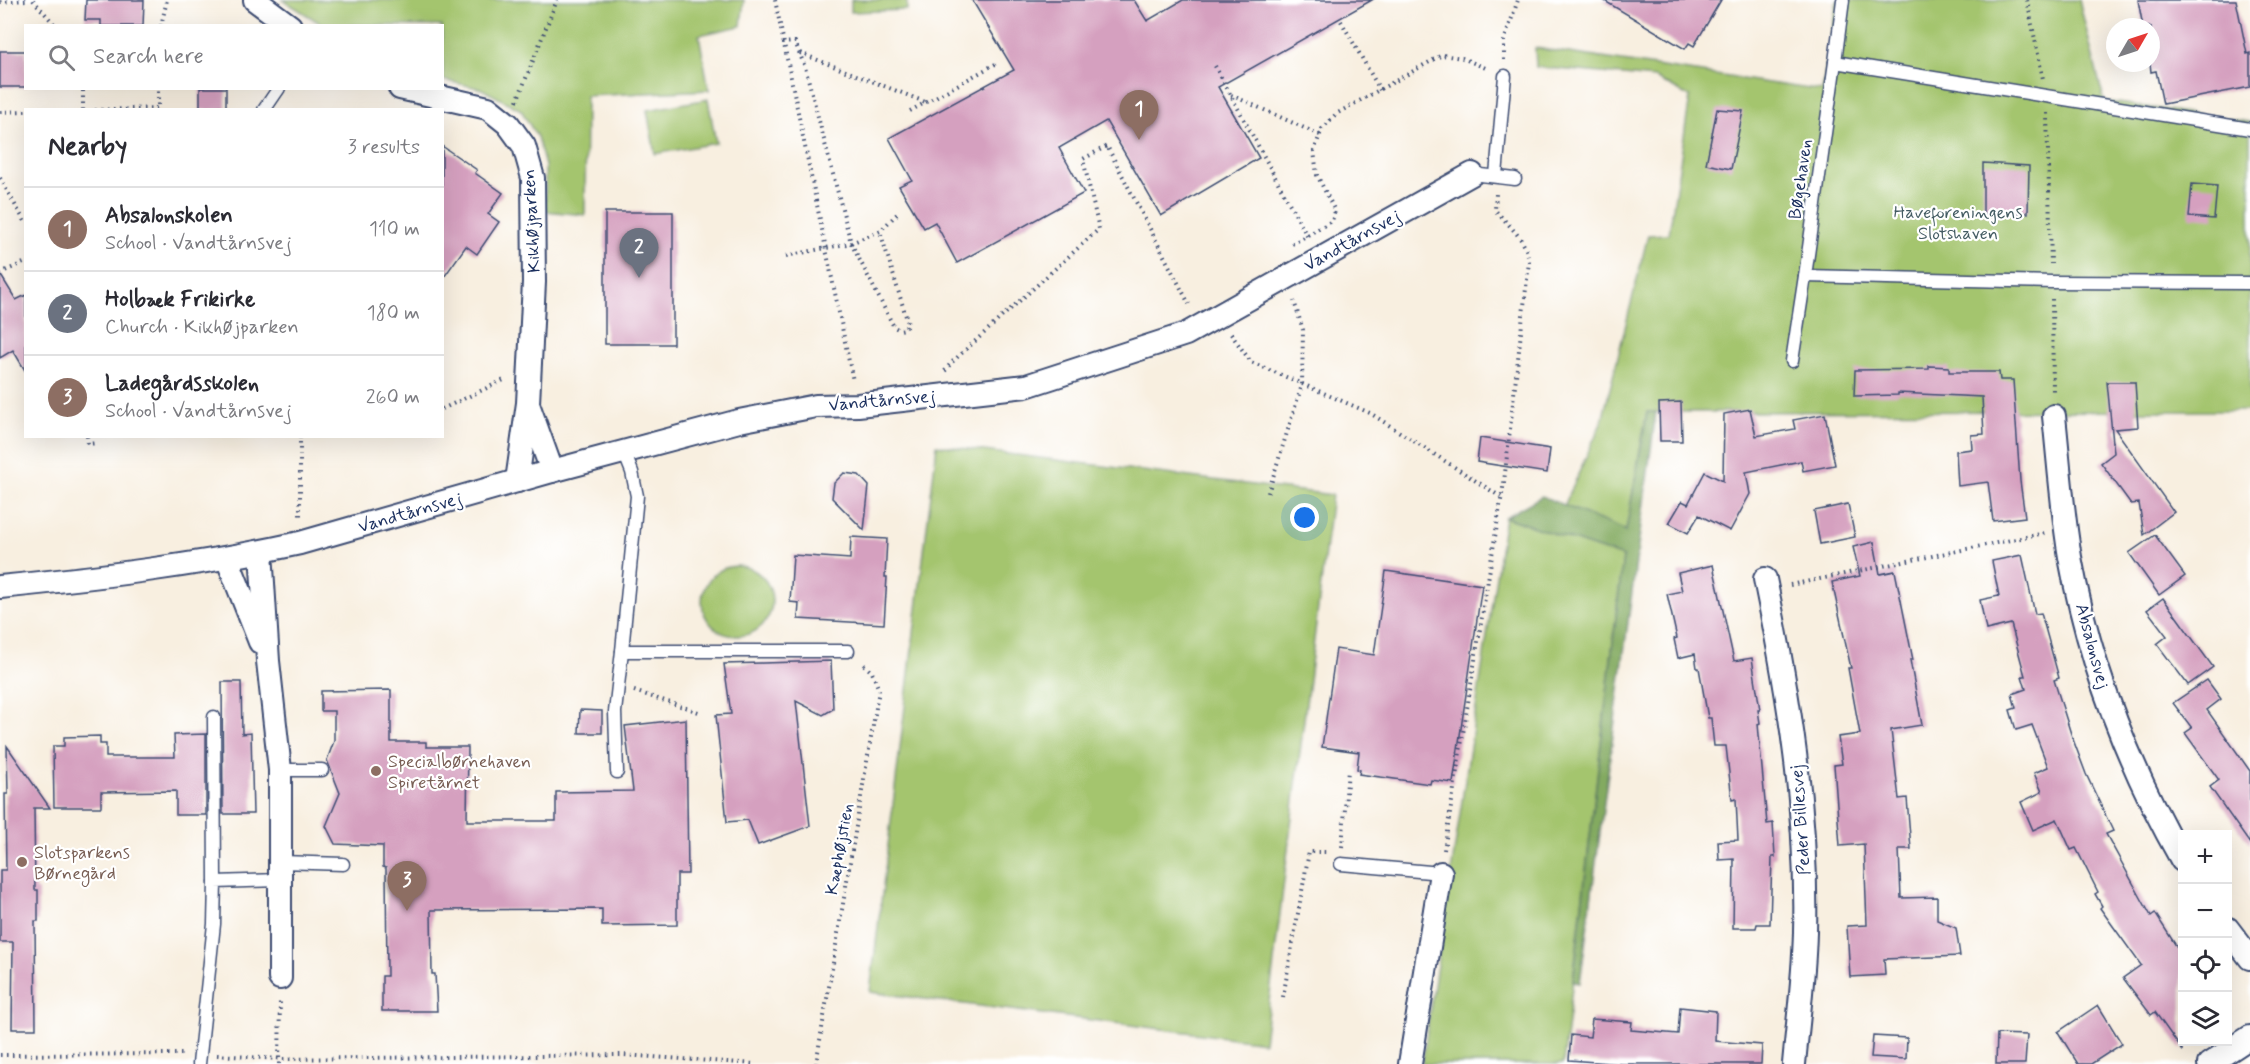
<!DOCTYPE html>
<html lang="en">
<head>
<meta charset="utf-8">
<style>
  body { margin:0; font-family:Mynerve,sans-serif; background:#f7f7f7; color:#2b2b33 }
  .controls { position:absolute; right:18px; bottom:18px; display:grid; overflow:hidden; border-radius:0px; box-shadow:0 6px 24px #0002 }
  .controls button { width:54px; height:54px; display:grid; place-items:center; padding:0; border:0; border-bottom:2px solid #e1e1e2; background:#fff; color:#2b2b33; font:30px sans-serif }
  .compass { position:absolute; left:2106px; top:18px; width:54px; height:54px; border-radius:50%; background:#fff; box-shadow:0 6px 24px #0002; rotate:51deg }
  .you { position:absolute; left:1305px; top:518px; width:21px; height:21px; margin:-15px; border:4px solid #fff; border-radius:50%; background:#1a73e8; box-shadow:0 0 0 9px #1a73e833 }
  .badge { display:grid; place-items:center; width:39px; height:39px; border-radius:50%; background:#b45309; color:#fff; font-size:20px; font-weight:700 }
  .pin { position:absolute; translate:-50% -50px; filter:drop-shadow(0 2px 3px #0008) }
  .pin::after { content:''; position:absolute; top:32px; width:21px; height:18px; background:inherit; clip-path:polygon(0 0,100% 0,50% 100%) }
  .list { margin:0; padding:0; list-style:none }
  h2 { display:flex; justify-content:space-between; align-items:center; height:78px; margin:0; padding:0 24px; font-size:26px }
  h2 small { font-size:20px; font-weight:400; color:#7c7c81 }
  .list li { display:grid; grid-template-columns:39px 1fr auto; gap:18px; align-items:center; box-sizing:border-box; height:84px; padding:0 24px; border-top:2px solid #e1e1e2 }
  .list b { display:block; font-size:22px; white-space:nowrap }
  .list p { margin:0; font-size:20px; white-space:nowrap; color:#7c7c81 }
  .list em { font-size:20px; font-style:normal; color:#7c7c81 }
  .icon { flex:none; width:33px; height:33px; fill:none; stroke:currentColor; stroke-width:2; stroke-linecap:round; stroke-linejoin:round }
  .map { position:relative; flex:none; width:2250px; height:1064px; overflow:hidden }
  .search { position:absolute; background:#fff; box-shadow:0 6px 24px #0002; left:24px; top:24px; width:420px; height:66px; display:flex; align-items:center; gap:15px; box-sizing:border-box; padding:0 21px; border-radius:0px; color:#7c7c81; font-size:22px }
  .panel { position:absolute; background:#fff; box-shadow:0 6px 24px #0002; left:24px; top:108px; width:420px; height:330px; border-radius:0px }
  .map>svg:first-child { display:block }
  .green { fill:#a4c56e; stroke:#607a66; stroke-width:1.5 }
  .forest { fill:#83aa61; stroke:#4f6c60; stroke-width:1.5 }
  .building { fill:#d5a0bf }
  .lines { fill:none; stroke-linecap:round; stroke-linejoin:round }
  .service-casing { stroke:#3c4c72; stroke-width:15 }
  .minor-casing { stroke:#3c4c72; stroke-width:26 }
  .path { stroke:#3c4c72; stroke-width:4; stroke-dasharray:1.5 4.5; stroke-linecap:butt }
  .service { stroke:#fff; stroke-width:12 }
  .minor { stroke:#fff; stroke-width:22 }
  .education-dot { fill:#8d6e63; stroke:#fff; stroke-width:2 }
  .labels { text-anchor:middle; stroke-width:4.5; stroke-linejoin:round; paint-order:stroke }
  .street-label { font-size:18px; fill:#1b2f5e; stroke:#fff }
  .park-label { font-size:18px; fill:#445c63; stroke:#fff }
  .education-label { font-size:18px; fill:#785e54; stroke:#fff; text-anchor:start }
</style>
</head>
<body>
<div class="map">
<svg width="2250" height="1064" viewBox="0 0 2250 1064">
  <rect width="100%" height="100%" fill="#fff"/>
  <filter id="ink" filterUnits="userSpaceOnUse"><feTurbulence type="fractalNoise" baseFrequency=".0167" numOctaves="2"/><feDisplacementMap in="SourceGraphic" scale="12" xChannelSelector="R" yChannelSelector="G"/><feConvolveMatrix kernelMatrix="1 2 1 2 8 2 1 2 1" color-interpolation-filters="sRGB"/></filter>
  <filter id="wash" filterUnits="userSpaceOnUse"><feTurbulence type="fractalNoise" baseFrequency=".008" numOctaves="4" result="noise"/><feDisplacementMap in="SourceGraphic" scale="24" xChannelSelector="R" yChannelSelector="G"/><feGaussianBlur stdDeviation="1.35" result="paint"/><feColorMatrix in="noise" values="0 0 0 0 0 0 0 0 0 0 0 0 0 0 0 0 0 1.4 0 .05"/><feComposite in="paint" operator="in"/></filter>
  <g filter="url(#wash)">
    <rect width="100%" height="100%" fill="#f8efe0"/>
    <g class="green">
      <path d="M 283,0 L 744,0 L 741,26 L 699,35 L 709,90 L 586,96 L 585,215 L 545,211 L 545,166 L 537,137 L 521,110 L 482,89 L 443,80 L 442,26 L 323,25 Z"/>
      <path d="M 851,0 L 907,0 L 907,10 L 851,12 Z"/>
      <path d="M 1837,0 L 2079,0 L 2104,101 L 2250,122 L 2250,411 L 1647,412 L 1626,531 L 1564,506 L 1602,421 L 1648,235 L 1669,234 L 1690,97 L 1655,78 L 1536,67 L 1535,48 L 1822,91 Z"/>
      <path d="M 708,99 L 716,143 L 655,154 L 647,110 Z"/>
      <path d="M 937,445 L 1332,495 L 1264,1042 L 870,992 Z"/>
      <path d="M 1505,517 L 1623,557 L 1563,1064 L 1422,1064 Z"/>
      <circle cx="737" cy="601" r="35"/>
    </g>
    <path class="forest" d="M 1647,412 L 1656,412 L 1580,983 L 1573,982 L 1623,557 L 1505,517 L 1542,496 L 1626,531 Z"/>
    <g id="blocks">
      <g class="building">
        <path d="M 86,0 L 144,0 L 143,26 L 101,26 L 101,20 L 85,20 Z"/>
        <path d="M 972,0 L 1134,0 L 1147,21 L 1183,0 L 1372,0 L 1218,87 L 1259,158 L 1161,216 L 1106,121 L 1059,148 L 1084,193 L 957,263 L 935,222 L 924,228 L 899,186 L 912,180 L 889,138 L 1014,70 Z"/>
        <path d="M 1603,0 L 1721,0 L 1694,46 L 1689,43 L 1685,49 Z"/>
        <path d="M 2138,0 L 2236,0 L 2247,54 L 2250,53 L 2250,87 L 2163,104 L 2156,71 L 2151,72 L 2150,63 L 2151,27 L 2143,27 Z"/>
        <rect x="0" y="51" width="26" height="36"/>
        <rect x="200" y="88" width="26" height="22"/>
        <path d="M 1717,109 L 1743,111 L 1731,169 L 1706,164 Z"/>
        <path d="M 442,146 L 477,170 L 475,173 L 503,193 L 488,214 L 499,222 L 477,254 L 466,246 L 442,280 Z"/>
        <path d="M 1983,163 L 2029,166 L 2028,213 L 1983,214 Z"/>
        <path d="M 2192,184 L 2217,186 L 2214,219 L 2189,217 Z"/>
        <rect x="605" y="212" width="68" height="132"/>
        <path d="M 0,274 L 16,300 L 26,295 L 26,372 L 13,350 L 0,358 Z"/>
        <path d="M 1929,366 L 1949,367 L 1949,372 L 1999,372 L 2000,380 L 2013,380 L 2020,481 L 2025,517 L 1993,521 L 1988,482 L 1958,486 L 1956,451 L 1972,449 L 1971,435 L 1984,434 L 1982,397 L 1898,393 L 1898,395 L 1854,396 L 1855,370 L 1929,369 Z"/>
        <path d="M 2107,382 L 2135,382 L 2138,427 L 2115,429 L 2174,512 L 2144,535 L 2139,503 L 2131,504 L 2101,463 L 2114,453 Z"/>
        <path d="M 1681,402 L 1682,441 L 1660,441 L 1659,403 Z"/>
        <path d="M 1750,409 L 1756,436 L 1795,429 L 1793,420 L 1825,414 L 1835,465 L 1803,471 L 1801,461 L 1746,472 L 1750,494 L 1730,531 L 1699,515 L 1688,533 L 1669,523 L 1682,501 L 1688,504 L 1705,472 L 1723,481 L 1724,414 Z"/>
        <path d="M 1480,438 L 1550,449 L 1547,473 L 1477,462 Z"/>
        <path d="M 844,473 L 859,475 L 869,486 L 864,530 L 832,498 L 834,483 Z"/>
        <path d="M 1848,504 L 1855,537 L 1820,544 L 1814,511 Z"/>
        <path d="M 2155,535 L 2185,576 L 2159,595 L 2129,553 Z"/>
        <path d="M 851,537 L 887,539 L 885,577 L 887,577 L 884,624 L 798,619 L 799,603 L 790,602 L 793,555 L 850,559 Z"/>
        <path d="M 1874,542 L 1880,574 L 1895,571 L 1913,660 L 1910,660 L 1922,725 L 1891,730 L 1899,799 L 1907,798 L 1911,849 L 1899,849 L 1901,898 L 1937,897 L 1937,920 L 1956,928 L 1960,956 L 1884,959 L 1885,975 L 1850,977 L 1847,926 L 1867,925 L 1864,844 L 1840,846 L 1834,765 L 1842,764 L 1838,737 L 1860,734 L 1848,668 L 1851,668 L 1832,582 L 1860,576 L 1853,547 Z"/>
        <path d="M 2022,555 L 2035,614 L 2041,613 L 2059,678 L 2054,680 L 2071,734 L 2086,774 L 2113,831 L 2106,834 L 2151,916 L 2155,913 L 2182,955 L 2182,1050 L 2155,1012 L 2151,1015 L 2123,978 L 2141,965 L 2100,908 L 2102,906 L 2095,894 L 2098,892 L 2076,848 L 2071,850 L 2057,819 L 2033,830 L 2021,802 L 2042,792 L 2034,773 L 2048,767 L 2032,725 L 2016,730 L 2010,710 L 2016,708 L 2012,694 L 2026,689 L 2022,676 L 2025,676 L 2011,624 L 1986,630 L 1980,600 L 1999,596 L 1992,561 Z"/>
        <path d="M 1713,565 L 1734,661 L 1752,658 L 1760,710 L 1758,710 L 1760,723 L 1758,724 L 1767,824 L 1773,823 L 1775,857 L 1772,857 L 1770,924 L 1757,924 L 1756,928 L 1733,928 L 1734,859 L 1719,860 L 1718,841 L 1738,840 L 1736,799 L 1732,800 L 1726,746 L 1714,746 L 1711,718 L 1708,718 L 1699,668 L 1697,668 L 1695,654 L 1678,658 L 1674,639 L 1677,638 L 1667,594 L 1682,591 L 1678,573 Z"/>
        <path d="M 1386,571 L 1482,585 L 1453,783 L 1431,780 L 1430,784 L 1359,774 L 1360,770 L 1357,769 L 1359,752 L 1322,747 L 1336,649 L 1374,655 Z"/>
        <path d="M 2163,598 L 2213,667 L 2188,685 L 2157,644 L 2167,636 L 2147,610 Z"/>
        <path d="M 831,661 L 833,709 L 823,715 L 796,701 L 810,826 L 758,845 L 748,820 L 727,822 L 716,715 L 731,714 L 724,664 Z"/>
        <path d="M 2207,680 L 2221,699 L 2207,710 L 2250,771 L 2250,844 L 2210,787 L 2219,780 L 2185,733 L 2192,728 L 2173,703 Z"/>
        <path d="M 222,682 L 241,682 L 242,734 L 251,733 L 253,814 L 223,814 Z"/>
        <path d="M 391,690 L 391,742 L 426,742 L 426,747 L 468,747 L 467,821 L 556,821 L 556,792 L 633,791 L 625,726 L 686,719 L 688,874 L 677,874 L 677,925 L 602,926 L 602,909 L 431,910 L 432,974 L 435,974 L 437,1011 L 382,1011 L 382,976 L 387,976 L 386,868 L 383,867 L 383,846 L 335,844 L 326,826 L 340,793 L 327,760 L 334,741 L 334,711 L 321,711 L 321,691 Z"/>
        <path d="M 580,710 L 602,711 L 602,733 L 579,733 Z"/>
        <path d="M 206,734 L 206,815 L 176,815 L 176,791 L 101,792 L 101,807 L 54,807 L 53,746 L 64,746 L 64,737 L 100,736 L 100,744 L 106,744 L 106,757 L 175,757 L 174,735 Z"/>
        <path d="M 7,746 L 50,808 L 34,808 L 35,890 L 38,890 L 38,921 L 35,921 L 36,1029 L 12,1029 L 13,942 L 0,942 L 0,870 L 6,870 L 5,794 L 8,794 Z"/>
        <path d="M 2098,1005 L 2122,1044 L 2091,1064 L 2078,1064 L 2058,1032 Z"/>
        <path d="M 1680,1007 L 1716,1011 L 1715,1041 L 1762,1045 L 1761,1064 L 1623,1064 L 1569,1060 L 1571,1035 L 1590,1037 L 1592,1019 L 1632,1022 L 1631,1030 L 1678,1034 Z"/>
        <path d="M 1997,1034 L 2027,1035 L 2025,1064 L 1996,1064 Z"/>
        <path d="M 1873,1036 L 1907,1038 L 1906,1059 L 1871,1057 Z"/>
      </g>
    </g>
  </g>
  <g filter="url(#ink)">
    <use href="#blocks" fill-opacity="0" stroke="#3c4c72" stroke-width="1.5"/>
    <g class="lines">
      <g class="service-casing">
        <g id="service">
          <path d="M 1835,62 L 1843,0"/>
          <path d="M 264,110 L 279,88"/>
          <path d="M 2250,129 L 1835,62 L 1805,276 L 2051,282 L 2250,283"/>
          <path d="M 1472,174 L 1515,179"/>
          <path d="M 1496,175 L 1505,76"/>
          <path d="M 1792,361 L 1805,276"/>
          <path d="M 624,452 L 632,472 L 637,496 L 622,651 L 848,651"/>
          <path d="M 214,717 L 215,882"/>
          <path d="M 280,770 L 322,770"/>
          <path d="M 617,772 L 615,712 L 622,651"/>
          <path d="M 281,862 L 343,864"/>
          <path d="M 1341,864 L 1441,873"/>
          <path d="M 199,1064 L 214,924 L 215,882 L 281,880"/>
        </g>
      </g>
      <g class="minor-casing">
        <g id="minor">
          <path d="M 255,0 L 290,26"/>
          <path d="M 400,88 L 488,108 L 508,124 L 524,146 L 533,178 L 534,282 L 528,403 L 517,481"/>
          <path d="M 529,407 L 552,471"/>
          <path d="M 2054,416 C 2059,463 2062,510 2070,557 C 2089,663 2129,767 2182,860"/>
          <path d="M 261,552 L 268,661 L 280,770 L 280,978"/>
          <path d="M 227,558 L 260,642"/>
          <path d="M 1765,579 C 1789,696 1808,812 1805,932 C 1804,976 1798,1020 1794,1064"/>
          <path d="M 0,587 C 101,577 201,565 300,543 L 552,471 L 739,421 L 816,406 L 858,405 L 1026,386 L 1186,334 L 1472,174"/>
          <path d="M 2228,929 L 2250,958"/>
          <path d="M 1410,1064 L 1441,873"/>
          <path d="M 2209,1064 L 2250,1037"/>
        </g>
      </g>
      <g class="path">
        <path d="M 33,0 L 56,26"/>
        <path d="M 775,0 L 853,381"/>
        <path d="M 2027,0 L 2043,79"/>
        <path d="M 0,2 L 26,0"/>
        <path d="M 1341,21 L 1380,90"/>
        <path d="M 161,26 L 167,0"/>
        <path d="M 782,43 L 795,42 L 805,67 L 851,243 L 894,327 L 900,330 L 905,329 L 908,323 L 880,231"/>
        <path d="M 800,53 L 925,102"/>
        <path d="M 1504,60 L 1504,41 L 1518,0"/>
        <path d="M 1215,66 L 1307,236"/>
        <path d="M 1231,95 L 1320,135"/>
        <path d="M 517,101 L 557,0"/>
        <path d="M 83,110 L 83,88"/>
        <path d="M 95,110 L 158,108 L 158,88"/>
        <path d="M 910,111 L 999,62"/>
        <path d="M 0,112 L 26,111"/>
        <path d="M 2047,113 L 2051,264"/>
        <path d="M 0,178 L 26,224"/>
        <path d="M 1292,244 L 1332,221 L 1335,211 L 1317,175 L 1314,151 L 1322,129 L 1336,114 L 1442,55 L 1462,58 L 1488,69"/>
        <path d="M 786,256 L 851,243 L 880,231 L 899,212"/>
        <path d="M 0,273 L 26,262"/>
        <path d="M 2052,299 L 2053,393"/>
        <path d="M 1231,334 L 1251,362 L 1370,413 L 1501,497"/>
        <path d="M 945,371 L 951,363 L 1099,229 L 1083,159 L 1107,146 L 1189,304"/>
        <path d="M 442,409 L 506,379"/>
        <path d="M 87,436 L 88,444 L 97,443"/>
        <path d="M 300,436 L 300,520"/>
        <path d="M 1268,493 L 1302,385 L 1303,330 L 1294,301"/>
        <path d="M 1790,585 L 2045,533"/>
        <path d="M 634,691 L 702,713"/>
        <path d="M 1342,847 L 1348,770"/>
        <path d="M 1444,850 L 1504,482 L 1529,262 C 1527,240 1509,226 1495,210 L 1496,194"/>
        <path d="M 1283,997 L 1309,852 L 1329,852"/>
        <path d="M 0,1055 L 183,1054"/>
        <path d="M 217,1055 L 280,1059 L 623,1055 L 756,1064"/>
        <path d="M 279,1064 L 280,999"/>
        <path d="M 816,1064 L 879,690 L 872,672 L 861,662"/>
      </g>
      <use href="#service" class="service"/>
      <use href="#minor" class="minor"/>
    </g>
  </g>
  <g class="education-dot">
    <circle cx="376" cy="771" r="6"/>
    <circle cx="22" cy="862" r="6"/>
  </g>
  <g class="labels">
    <g class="street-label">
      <text transform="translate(1800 179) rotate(-82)" y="6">Bøgehaven</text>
      <text transform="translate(531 221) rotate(-93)" y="6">Kikhøjparken</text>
      <text transform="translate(1352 240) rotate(-29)" y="6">Vandtårnsvej</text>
      <text transform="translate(882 400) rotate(-5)" y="6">Vandtårnsvej</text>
      <text transform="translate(410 512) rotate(-16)" y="6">Vandtårnsvej</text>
      <text transform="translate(2093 646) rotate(75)" y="6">Absalonsvej</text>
      <text transform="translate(1800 820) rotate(-94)" y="6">Peder Billesvej</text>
      <text transform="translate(839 849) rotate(-80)" y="6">Kæphøjstien</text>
    </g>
    <g class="park-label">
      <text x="1958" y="218">Haveforeningens<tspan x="1958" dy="21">Slotshaven</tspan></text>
    </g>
    <g class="education-label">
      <text x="388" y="767">Specialbørnehaven<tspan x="388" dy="21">Spiretårnet</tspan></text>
      <text x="34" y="858">Slotsparkens<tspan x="34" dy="21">Børnegård</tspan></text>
    </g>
  </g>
</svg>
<div class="controls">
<button>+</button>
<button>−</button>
<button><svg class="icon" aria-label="locate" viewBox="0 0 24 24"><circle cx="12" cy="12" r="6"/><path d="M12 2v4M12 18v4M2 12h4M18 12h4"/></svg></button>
<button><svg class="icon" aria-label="layers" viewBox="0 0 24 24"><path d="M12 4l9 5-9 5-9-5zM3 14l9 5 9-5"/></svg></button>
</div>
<svg class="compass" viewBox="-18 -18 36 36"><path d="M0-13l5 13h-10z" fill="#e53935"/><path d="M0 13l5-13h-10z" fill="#7c7c81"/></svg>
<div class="you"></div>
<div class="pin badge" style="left:1139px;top:140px;background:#8d6e63">1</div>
<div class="pin badge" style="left:639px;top:278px;background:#6b7280">2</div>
<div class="pin badge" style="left:407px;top:911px;background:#8d6e63">3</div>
<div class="search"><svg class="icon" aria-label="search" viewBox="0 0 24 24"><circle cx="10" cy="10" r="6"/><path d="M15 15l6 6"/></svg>Search here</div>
<section class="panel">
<h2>Nearby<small>3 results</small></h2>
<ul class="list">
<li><span class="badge" style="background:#8d6e63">1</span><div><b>Absalonskolen</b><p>School · Vandtårnsvej</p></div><em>110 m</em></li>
<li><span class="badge" style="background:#6b7280">2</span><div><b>Holbæk Frikirke</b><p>Church · Kikhøjparken</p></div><em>180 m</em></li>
<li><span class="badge" style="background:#8d6e63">3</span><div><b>Ladegårdsskolen</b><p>School · Vandtårnsvej</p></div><em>260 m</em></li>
</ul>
</section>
</div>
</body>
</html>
